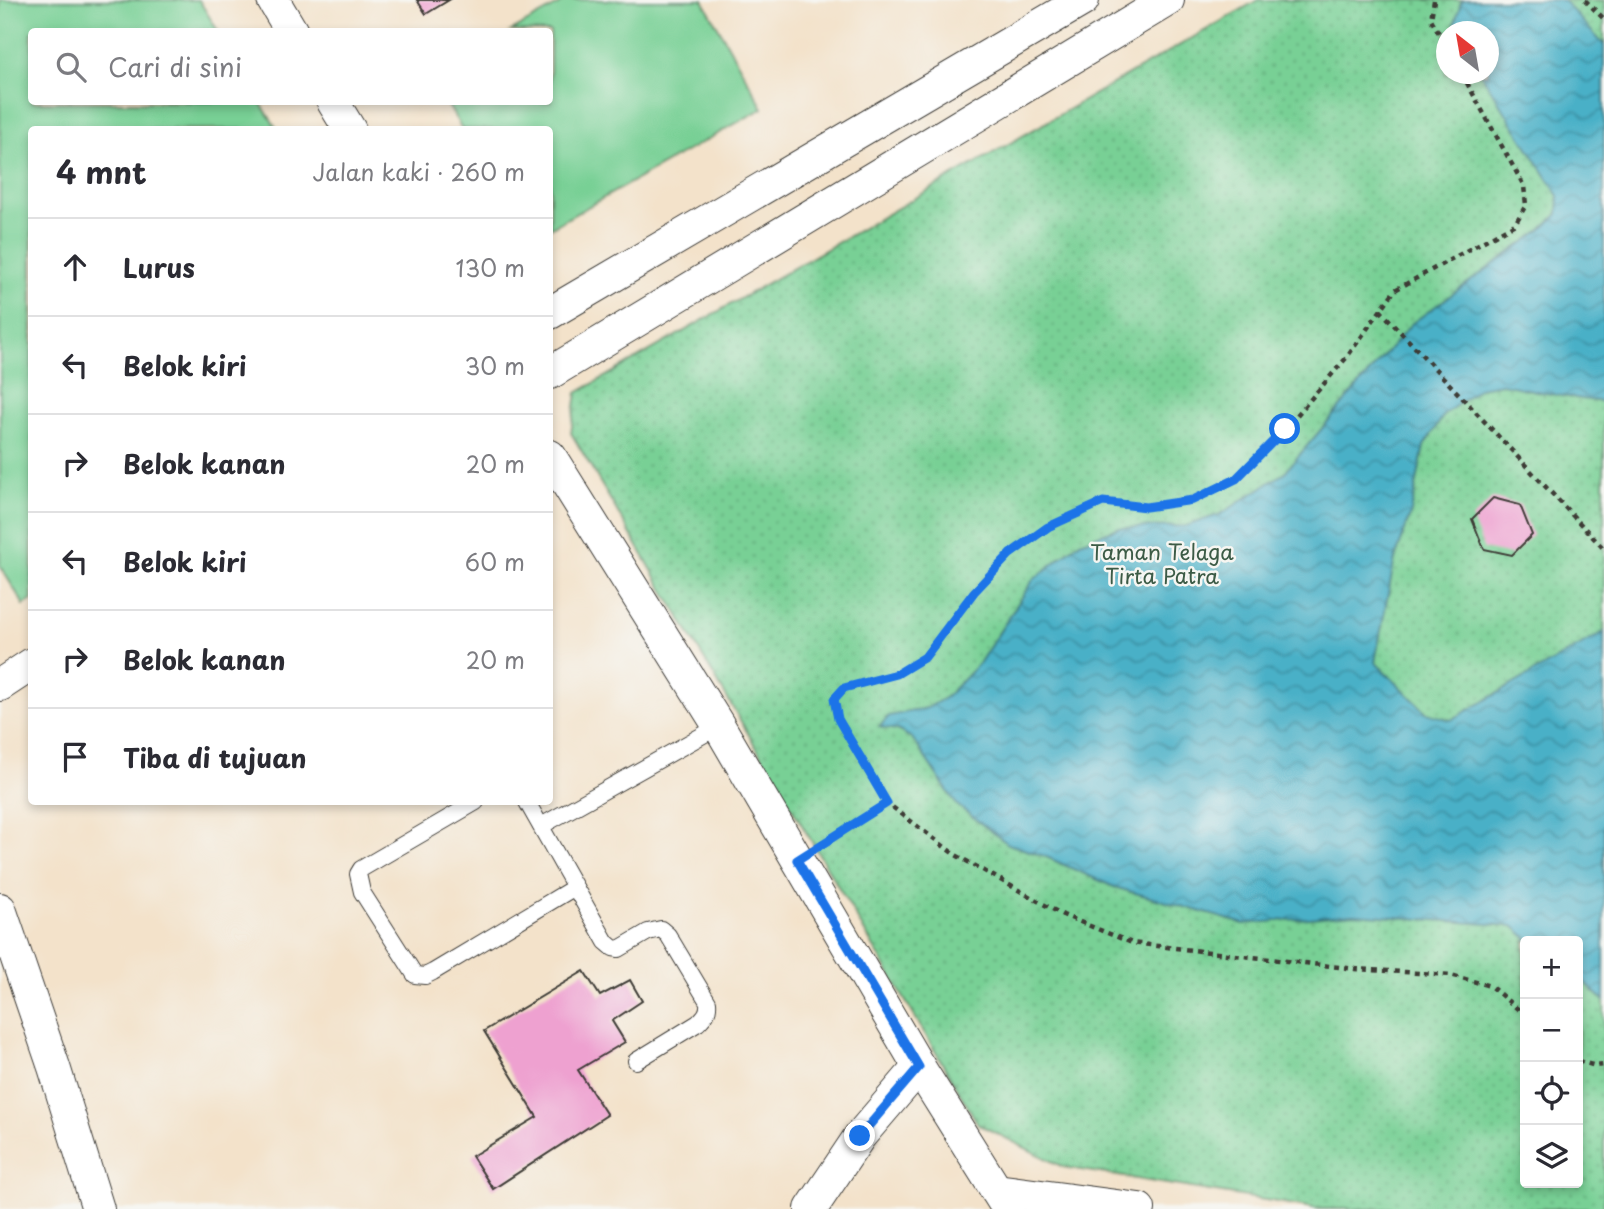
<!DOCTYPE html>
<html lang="id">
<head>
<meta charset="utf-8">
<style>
  body { margin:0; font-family:"Playpen Sans",sans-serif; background:#f7f7f7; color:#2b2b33 }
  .controls { position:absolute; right:21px; bottom:21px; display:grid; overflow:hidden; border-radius:7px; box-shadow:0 4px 10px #0003 }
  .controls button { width:63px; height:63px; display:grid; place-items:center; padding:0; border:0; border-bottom:2px solid #e1e1e2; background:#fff; color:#2b2b33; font:35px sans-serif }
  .compass { position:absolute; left:1436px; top:21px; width:63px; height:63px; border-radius:50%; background:#fff; box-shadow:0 4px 10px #0003; rotate:329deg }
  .stop { position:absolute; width:21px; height:21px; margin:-16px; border:5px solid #1a73e8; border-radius:50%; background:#fff }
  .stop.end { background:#1a73e8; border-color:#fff; box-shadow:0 2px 7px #0008 }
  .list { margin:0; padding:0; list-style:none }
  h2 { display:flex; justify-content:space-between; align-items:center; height:91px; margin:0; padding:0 28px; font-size:30px }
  h2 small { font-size:23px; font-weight:400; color:#7c7c81 }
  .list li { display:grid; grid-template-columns:46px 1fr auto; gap:21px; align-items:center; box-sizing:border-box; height:98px; padding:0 28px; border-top:2px solid #e1e1e2 }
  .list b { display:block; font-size:26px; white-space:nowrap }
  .list em { font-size:23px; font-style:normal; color:#7c7c81 }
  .icon { flex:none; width:38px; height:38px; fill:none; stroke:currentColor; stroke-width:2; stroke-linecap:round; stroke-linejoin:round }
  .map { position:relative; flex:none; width:1604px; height:1209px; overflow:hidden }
  .search { position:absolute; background:#fff; box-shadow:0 4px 10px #0003; left:28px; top:28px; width:525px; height:77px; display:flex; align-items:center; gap:18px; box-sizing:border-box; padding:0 24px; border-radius:7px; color:#7c7c81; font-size:26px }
  .panel { position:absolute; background:#fff; box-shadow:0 4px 10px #0003; left:28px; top:126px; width:525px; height:679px; border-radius:7px }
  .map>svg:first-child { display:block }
  .park { fill:url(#park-dots); stroke:#4a7658; stroke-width:2; fill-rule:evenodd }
  .pitch { fill:#78d095; stroke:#4a7658; stroke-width:2 }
  .water { fill:url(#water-waves); stroke:#326672; stroke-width:2 }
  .building { fill:#eea1d0 }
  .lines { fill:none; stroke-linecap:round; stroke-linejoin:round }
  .lane-casing { stroke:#3c3a36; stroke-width:18 }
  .street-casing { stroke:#3c3a36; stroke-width:34 }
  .path { stroke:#3c3a36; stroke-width:4.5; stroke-dasharray:5 5; stroke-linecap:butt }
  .lane { stroke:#fff; stroke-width:16 }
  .street { stroke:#fff; stroke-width:32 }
  .route { stroke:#1a73e8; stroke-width:9 }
  .labels { text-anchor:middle; stroke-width:5; stroke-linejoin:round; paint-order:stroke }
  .park-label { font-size:21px; fill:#3c5b46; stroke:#f6f6f2 }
</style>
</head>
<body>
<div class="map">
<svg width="1604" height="1209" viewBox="0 0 1604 1209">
  <defs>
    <pattern id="park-dots" width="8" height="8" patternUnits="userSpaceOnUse" patternTransform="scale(1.75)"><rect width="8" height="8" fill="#78d095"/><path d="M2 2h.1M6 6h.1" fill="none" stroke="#67b280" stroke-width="1.8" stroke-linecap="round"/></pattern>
    <pattern id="water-waves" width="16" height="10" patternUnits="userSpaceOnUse" patternTransform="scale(1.75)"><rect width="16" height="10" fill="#48b0c7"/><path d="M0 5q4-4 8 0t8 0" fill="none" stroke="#3b8ea1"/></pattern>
  </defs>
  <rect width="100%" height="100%" fill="#f6f6f2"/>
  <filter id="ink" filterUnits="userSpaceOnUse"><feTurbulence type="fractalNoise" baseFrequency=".0143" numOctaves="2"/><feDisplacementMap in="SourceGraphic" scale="14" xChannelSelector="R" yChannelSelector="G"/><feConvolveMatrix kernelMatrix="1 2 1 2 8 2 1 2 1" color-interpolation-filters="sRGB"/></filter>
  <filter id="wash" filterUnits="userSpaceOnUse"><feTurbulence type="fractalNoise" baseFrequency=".00686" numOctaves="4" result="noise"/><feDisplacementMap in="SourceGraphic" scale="28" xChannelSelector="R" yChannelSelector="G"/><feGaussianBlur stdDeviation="1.57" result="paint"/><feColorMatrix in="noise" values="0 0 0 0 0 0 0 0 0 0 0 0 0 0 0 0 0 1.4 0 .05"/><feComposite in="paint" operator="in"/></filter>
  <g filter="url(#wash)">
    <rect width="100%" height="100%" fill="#f3e2ca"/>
    <path class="park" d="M 1258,0 L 1604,0 L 1604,1209 L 1320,1209 L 1063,1167 L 978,1124 L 571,433 L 577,393 ZM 1446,32 L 1488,32 L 1488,74 L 1446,74 ZM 1525,941 L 1578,941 L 1578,1183 L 1525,1183 Z"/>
    <g class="pitch">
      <path d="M 0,0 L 199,0 L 218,31 L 32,32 L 32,102 L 260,102 L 277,129 L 32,130 L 32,600 L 24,605 L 0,566 Z"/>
      <path d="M 567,0 L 703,0 L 763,108 L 550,228 L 550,130 L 462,129 L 446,102 L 550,102 L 550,32 L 511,31 Z"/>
    </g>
    <path class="water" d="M 1464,0 L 1563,0 L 1604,45 L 1604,402 L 1561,396 L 1502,384 L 1479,388 L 1444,415 L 1424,446 L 1411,512 L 1394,563 L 1375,662 L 1427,713 L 1451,720 L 1604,632 L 1604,1001 L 1578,975 L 1578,941 L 1530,941 L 1513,926 L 1354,914 L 1244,924 L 1114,887 L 1044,856 L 1008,844 L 957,805 L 912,738 L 897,730 L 879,727 L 889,716 L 927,708 L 946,697 L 980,662 L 1033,580 L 1080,542 L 1118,528 L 1186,526 L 1221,514 L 1284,473 L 1411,324 L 1541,230 L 1558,214 L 1559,196 L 1481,74 L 1488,74 L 1488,32 L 1458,31 L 1455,23 L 1461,2 Z"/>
    <g id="blocks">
      <g class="building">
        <path d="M 417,0 L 449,0 L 426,14 Z"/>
        <path d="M 1493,498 L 1520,505 L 1532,535 L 1512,555 L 1484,549 L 1472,519 Z"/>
        <path d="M 584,971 L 600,996 L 630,980 L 642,1001 L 612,1021 L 625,1042 L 578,1070 L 607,1115 L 493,1189 L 472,1156 L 537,1117 L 484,1031 Z"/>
      </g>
    </g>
  </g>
  <g filter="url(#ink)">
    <use href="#blocks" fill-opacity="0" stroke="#3c3a36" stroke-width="2"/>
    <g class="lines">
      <g class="lane-casing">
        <g id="lane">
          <path d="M 476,802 L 361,869 L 358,874 L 362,892 L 415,975 L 425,976 L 433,972 L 575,887"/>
          <path d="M 527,802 L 606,942 L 613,948 L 619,949 L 648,932 L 661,929 L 668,935 L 708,1002 C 709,1012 705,1016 698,1023 L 636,1061"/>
          <path d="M 541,826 L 719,726"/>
        </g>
      </g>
      <g class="street-casing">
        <g id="street">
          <path d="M 273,0 L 292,32"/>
          <path d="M 333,102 L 350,130"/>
          <path d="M 550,313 L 1083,0"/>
          <path d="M 550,373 L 1168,0"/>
          <path d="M 550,456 L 719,726 L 919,1067 L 1008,1209"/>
          <path d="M 0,685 L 32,664"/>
          <path d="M 0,909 L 54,1067 L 98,1209"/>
          <path d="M 996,1190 L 1139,1209"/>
          <path d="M 811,1209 L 860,1136 L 919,1067"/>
        </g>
      </g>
      <g class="path">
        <path d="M 1434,0 L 1431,19 L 1446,46"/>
        <path d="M 1585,0 L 1604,19"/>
        <path d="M 1462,74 L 1524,186 L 1526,205 L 1515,224 L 1395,290 L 1347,357 L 1285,429 L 1236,479 L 1193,500 L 1146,507 L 1103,502 L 1048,527 L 1010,554 L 974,592 L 925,657 L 897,674 L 844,688 L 834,699 L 838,719 L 887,803 L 954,854 L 1063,915 L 1132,943 L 1356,969 L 1451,975 L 1490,986 L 1525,1015"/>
        <path d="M 1380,310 L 1604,549"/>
        <path d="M 821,845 L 887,803"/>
        <path d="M 1578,1061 L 1596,1066 L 1604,1065"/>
      </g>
      <use href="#lane" class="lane"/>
      <use href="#street" class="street"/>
    </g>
  </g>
  <g class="lines" filter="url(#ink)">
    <path class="route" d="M 860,1136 L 919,1067 L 797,860 L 887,803 L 838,719 L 834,699 L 844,688 L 897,674 L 925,657 L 974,592 L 1010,554 L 1048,527 L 1103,502 L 1146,507 L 1193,500 L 1236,479 L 1285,429"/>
  </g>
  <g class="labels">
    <g class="park-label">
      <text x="1162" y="560">Taman Telaga<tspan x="1162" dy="24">Tirta Patra</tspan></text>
    </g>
  </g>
</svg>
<div class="controls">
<button>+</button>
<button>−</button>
<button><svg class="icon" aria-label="locate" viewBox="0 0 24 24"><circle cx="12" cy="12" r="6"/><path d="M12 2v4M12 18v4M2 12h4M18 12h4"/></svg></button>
<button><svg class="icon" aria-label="layers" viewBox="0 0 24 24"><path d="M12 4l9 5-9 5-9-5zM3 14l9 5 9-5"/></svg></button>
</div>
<svg class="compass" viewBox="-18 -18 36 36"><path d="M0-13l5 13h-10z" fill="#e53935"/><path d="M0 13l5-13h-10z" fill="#7c7c81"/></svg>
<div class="stop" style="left:1285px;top:429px"></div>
<div class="stop end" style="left:860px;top:1136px"></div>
<div class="search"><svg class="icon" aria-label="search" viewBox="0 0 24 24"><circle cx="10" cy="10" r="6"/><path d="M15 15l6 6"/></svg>Cari di sini</div>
<section class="panel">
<h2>4 mnt<small>Jalan kaki · 260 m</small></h2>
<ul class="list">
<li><svg class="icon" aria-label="ahead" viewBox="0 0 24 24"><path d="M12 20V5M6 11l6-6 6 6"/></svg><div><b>Lurus</b></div><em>130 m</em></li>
<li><svg class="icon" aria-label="left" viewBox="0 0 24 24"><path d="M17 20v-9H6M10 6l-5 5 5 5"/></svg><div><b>Belok kiri</b></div><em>30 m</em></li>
<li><svg class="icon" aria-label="right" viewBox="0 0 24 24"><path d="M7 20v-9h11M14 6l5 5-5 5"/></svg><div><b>Belok kanan</b></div><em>20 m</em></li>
<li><svg class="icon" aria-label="left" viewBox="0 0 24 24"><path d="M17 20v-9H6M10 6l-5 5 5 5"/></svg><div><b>Belok kiri</b></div><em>60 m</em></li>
<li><svg class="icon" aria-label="right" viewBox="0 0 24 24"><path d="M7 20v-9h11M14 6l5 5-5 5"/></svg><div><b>Belok kanan</b></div><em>20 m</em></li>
<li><svg class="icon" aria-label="arrive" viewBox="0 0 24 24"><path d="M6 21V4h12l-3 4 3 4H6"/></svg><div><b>Tiba di tujuan</b></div></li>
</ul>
</section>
</div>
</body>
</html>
